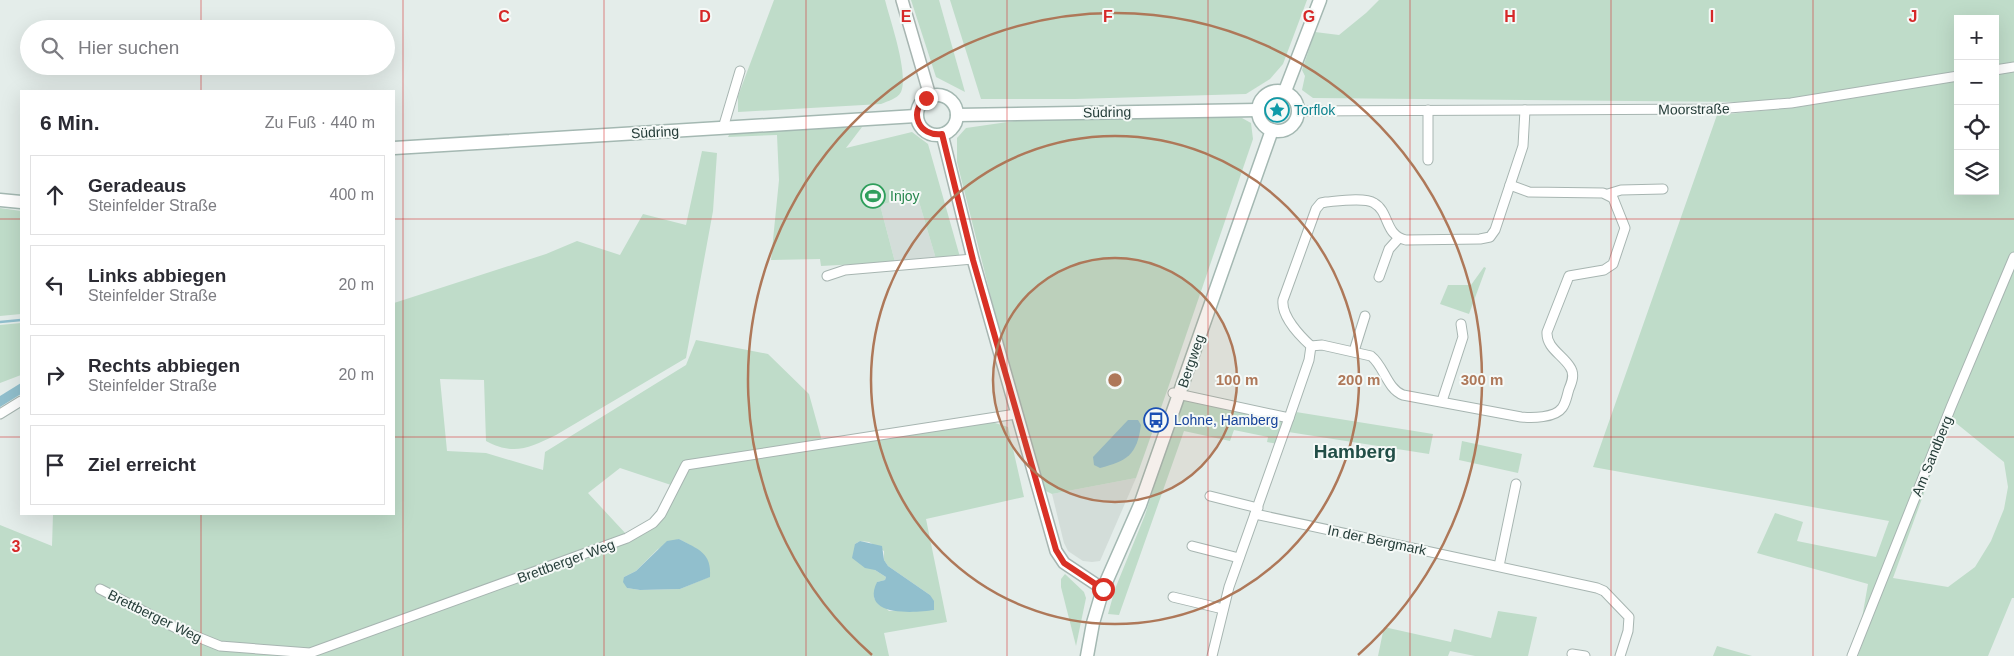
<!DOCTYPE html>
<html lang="de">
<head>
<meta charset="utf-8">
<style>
  body { margin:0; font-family:Arial,sans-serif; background:#f2f2f3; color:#2b2b33 }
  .controls { position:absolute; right:15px; top:15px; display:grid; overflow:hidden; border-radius:0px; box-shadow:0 5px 20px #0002 }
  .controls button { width:45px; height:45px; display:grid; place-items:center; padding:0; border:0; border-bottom:1px solid #e1e1e2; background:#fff; color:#2b2b33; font:25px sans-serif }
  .stop { position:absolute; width:15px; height:15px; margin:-11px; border:4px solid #d93025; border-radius:50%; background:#fff }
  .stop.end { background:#d93025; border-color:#fff; box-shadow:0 1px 5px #0008 }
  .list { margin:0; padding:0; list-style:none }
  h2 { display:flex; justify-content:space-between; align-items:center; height:65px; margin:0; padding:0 20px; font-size:21px }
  h2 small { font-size:16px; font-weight:400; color:#7c7c81 }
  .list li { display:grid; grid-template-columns:32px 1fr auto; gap:15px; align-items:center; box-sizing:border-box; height:80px; margin:0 10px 10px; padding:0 10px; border:1px solid #e1e1e2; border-radius:0px }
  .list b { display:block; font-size:19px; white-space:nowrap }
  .list p { margin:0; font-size:16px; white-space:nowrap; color:#7c7c81 }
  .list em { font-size:16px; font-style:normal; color:#7c7c81 }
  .icon { flex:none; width:28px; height:28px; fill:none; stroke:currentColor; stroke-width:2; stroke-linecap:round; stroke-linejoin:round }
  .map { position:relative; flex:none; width:2014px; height:656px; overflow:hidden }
  .search { position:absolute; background:#fff; box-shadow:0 5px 20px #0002; left:20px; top:20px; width:375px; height:55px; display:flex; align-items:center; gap:12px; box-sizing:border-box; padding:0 18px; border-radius:28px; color:#7c7c81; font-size:19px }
  .panel { position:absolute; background:#fff; box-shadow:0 5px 20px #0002; left:20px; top:90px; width:375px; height:425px; border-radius:0px }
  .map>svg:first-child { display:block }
  .built { fill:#d3ddd9 }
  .green { fill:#bfdcc9; fill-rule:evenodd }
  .water { fill:#91bfcd }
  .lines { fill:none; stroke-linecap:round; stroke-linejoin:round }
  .stream { stroke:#91bfcd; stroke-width:2.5 }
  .minor-casing { stroke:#a7b5b1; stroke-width:11 }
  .tertiary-casing { stroke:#a7b5b1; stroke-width:14 }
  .secondary-casing { stroke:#a4b8b2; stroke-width:15 }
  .minor { stroke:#fff; stroke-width:9 }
  .tertiary { stroke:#fff; stroke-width:11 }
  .secondary { stroke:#fff; stroke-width:12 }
  .route { stroke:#d93025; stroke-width:6 }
  .grid { fill:none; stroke:#d62828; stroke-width:1; stroke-opacity:0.55 }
  .ring { fill:none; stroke:#ae7859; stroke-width:2.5 }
  .labels { text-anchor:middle; stroke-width:4; stroke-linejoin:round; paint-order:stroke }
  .street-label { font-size:14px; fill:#253d39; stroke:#f5f9f7 }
  .culture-label { font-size:14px; fill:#0d838f; stroke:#f5f9f7; text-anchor:start }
  .leisure-label { font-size:14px; fill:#27864d; stroke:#f5f9f7; text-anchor:start }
  .transit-label { font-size:14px; fill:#164399; stroke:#f5f9f7; text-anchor:start }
  .district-label { font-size:19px; font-weight:bold; fill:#224e47; stroke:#f5f9f7 }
  .grid-label { font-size:16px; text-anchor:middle; font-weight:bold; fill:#d62828; stroke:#f5f9f7; stroke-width:4; stroke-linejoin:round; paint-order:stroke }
  .centre { fill:#ae7859; stroke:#f5f9f7; stroke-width:2.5 }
  .ring-label { font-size:15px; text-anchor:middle; font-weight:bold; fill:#ae7859; stroke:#f5f9f7; stroke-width:4; stroke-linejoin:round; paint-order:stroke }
</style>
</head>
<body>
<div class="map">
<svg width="2014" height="656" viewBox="0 0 2014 656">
  <rect width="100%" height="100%" fill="#e4edea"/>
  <g class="built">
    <path d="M 917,195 L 936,259 L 895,262 L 880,205 Z"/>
    <path d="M 1136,478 L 1100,561 L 1092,562 L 1083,561 L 1068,551 L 1064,543 L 1052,494 Z"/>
  </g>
  <g class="green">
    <path d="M 774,0 L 885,0 C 890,20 909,73 901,92 C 897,99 888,101 881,104 L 738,112 L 738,96 Z"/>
    <path d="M 911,0 L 939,0 L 965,92 L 936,77 Z"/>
    <path d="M 950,0 L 1307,0 L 1283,64 L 1270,79 L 1246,94 L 1075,99 L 981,99 Z"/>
    <path d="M 1379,0 L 2014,0 L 2014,62 L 1995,65 L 1995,19 L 1958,19 L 1958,71 L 1791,98 L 1743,102 L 1313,98 L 1302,90 L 1305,76 L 1302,70 L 1315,32 L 1339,35 L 1366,13 Z"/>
    <path d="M 2014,71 L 2014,598 L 2012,598 L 1988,656 L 1858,656 L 1867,630 L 1862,618 L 1868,584 L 1757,553 L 1775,513 L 1803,522 L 1797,541 L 1876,557 L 1889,521 L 1593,467 L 1717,115 L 1792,108 L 1958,81 L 1958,191 L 1995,191 L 1995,74 ZM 1951,419 L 2004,462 L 2008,487 L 2004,509 L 1991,541 L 1975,567 L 1948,587 L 1893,578 Z"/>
    <path d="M 1152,117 L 1242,118 L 1251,123 L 1253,139 L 1168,388 L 1136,478 L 1052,494 L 1042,489 L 1018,405 L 957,162 L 957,138 L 966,128 L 1028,119 Z"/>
    <path d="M 862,127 L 846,148 L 912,132 L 928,144 L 960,257 L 936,259 L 917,195 L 880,205 L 895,262 L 821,266 L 820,259 L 771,260 L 779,180 L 777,135 L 728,137 L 730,133 Z"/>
    <path d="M 702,151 L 717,153 L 713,211 L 686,358 L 556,435 C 529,448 514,456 486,441 L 484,380 L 440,379 L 447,451 L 486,453 L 543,470 L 545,452 L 686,365 L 696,340 L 768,354 L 809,394 L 822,441 L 683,462 L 671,485 L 620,468 L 588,493 L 627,535 L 590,550 L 592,557 L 629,542 L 655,526 L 688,468 L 992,422 L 1008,427 L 1024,497 L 926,519 L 947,622 L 884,633 L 889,656 L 0,656 L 0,525 L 52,546 L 53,514 L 394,514 L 394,303 L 546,254 L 577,241 L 620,255 L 643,214 L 686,225 ZM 679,539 C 696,548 712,556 709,577 L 680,589 L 640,590 L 627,588 L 624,577 L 636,571 L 658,549 ZM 860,541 L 869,542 L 884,551 L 884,560 L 888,566 L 930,595 L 934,610 L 889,611 L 874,598 L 877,582 L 885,580 L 886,577 L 875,570 L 855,544 Z"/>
    <path d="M 0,208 L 21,211 L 21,314 L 0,316 Z"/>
    <path d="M 1484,267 L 1486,268 L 1469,314 L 1440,304 L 1448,285 L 1471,285 Z"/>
    <path d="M 21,323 L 21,375 L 0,383 L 0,325 Z"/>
    <path d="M 1182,399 L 1290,422 L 1296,412 L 1433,434 L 1429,454 L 1282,431 L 1277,444 L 1267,442 L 1268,437 L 1234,430 L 1230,441 L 1184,431 L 1119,615 L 1108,614 L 1115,589 L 1145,515 Z"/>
    <path d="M 1462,441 L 1522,454 L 1518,473 L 1459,460 Z"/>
    <path d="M 1065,574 L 1084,592 L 1086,598 L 1076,646 L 1061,587 L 1061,579 Z"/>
    <path d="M 1498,611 L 1537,617 L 1528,656 L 1475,656 L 1450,651 L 1448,656 L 1378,656 L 1384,627 L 1451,642 L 1454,629 L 1491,638 Z"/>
    <path d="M 1717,646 L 1752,656 L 1713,656 Z"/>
  </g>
  <g class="water">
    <path d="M 21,383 L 21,394 L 0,407 L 0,396 Z"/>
    <path d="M 1128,420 L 1138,420 L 1141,425 C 1137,455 1127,461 1100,468 L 1094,465 L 1093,457 Z"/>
    <path d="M 679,539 C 698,549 712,553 710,577 L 680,589 L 640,590 L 627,588 L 623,582 L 624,577 L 636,571 L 667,541 Z"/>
    <path d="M 860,541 L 882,546 L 884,560 L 888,566 L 930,595 L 934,601 L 934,610 C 914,613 860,617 877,582 L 885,580 L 886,577 L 875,570 L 865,568 L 852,558 L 855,544 Z"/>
  </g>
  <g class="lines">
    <path class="stream" d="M 0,322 L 21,320"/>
    <g class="minor-casing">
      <g id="minor">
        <path d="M 1995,70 L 2014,67"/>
        <path d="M 1299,111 L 1716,109 L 1791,103 L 1958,76"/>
        <path d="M 723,128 L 740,71"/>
        <path d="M 1428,160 L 1428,110"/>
        <path d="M 1608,194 L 1621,190 L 1663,189"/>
        <path d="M 827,276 L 845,270 L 973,259"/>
        <path d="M 1379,277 L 1389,249 L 1398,239"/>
        <path d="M 1311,346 L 1322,345 L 1371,356 C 1384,366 1387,389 1403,395 L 1521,417 C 1532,418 1555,418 1562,408 C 1566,403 1567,395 1569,389 C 1572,382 1575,374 1570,367 C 1563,355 1546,348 1547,332 L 1569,276 L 1604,270 L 1613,264 L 1625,228 L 1613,198 L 1603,193 L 1529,192 L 1510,185"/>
        <path d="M 1354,351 L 1365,316"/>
        <path d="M 1173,393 L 1289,418 L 1309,360 L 1311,346 C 1300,336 1281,316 1283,300 L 1316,209 L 1321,203 L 1326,202 C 1338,201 1365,197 1374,203 C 1390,212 1384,235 1406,240 L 1480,239 L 1490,237 L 1495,230 L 1523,146 L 1525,110"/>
        <path d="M 1442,401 L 1463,337 L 1461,324"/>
        <path d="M 0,414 L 21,401"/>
        <path d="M 1210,496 L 1258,508"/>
        <path d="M 1255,514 L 1597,588 L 1604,591 L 1629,617 L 1628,631 L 1620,656"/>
        <path d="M 1192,546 L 1239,558"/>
        <path d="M 1499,566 L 1516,484"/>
        <path d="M 100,589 L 178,629 L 220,646 L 310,653 L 627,538 L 653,523 L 661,514 L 686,465 L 1016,414"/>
        <path d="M 1173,597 L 1223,609"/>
        <path d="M 1572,654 L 1585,656"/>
        <path d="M 1212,656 L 1229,587 L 1289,418"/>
        <path d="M 1852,656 L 1951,407 L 2014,257"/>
      </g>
    </g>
    <g class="tertiary-casing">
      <g id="tertiary">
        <path d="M 902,0 L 930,96"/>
        <path d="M 942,134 L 973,259 L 1056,551 L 1064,563 L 1103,589"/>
      </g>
    </g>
    <g class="secondary-casing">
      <g id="secondary">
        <circle cx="1278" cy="111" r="20"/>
        <path d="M 1285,91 L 1320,0"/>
        <circle cx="937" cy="115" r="20"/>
        <path d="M 957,115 L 1258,110"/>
        <path d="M 394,148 L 916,116"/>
        <path d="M 0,200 L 21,202"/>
        <path d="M 1087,656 L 1093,623 L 1103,589 L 1140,505 L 1272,130"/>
      </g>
    </g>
    <use href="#minor" class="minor"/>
    <use href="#tertiary" class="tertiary"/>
    <use href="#secondary" class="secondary"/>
  </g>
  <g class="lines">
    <path class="route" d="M 926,98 C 908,112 919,137 942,134 L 973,260 L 1056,550 L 1064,563 L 1103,589"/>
  </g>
  <path class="grid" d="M 201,0 L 201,29M 403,0 L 403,656M 604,0 L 604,656M 806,0 L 806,656M 1007,0 L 1007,656M 1208,0 L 1208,656M 1410,0 L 1410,656M 1611,0 L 1611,656M 1813,0 L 1813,656M 201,66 L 201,91M 0,219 L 21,219M 394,219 L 2014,219M 0,437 L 21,437M 394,437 L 2014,437M 201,514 L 201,656"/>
  <circle cx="1115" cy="380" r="122" fill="#ae7859" fill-opacity=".12"/>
  <g class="ring">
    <circle cx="1115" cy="380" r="122"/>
    <circle cx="1115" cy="380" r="244"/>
    <path d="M872 655A367 367 0 1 1 1358 655"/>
  </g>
  <defs>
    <g id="sight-ring" transform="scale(1.25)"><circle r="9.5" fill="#f5f9f7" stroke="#0f9aa8" stroke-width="1.5"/><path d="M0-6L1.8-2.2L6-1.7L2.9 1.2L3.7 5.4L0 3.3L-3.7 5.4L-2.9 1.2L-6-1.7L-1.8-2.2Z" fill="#0f9aa8"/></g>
    <g id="stadium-ring" transform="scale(1.25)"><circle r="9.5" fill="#f5f9f7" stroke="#2e9e5b" stroke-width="1.5"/><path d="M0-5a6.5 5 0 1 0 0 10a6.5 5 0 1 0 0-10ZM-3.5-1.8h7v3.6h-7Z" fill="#2e9e5b"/></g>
    <g id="bus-ring" transform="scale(1.25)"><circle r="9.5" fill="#f5f9f7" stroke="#1a4fb4" stroke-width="1.5"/><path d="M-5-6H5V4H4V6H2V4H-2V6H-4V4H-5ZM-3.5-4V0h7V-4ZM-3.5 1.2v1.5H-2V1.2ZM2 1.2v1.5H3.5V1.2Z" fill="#1a4fb4"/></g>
  </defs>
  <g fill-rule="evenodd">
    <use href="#sight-ring" x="1277" y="110"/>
    <use href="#stadium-ring" x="873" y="196"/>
    <use href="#bus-ring" x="1156" y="420"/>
  </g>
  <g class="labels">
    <g class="street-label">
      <text transform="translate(1694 109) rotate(-1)" y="5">Moorstraße</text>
      <text transform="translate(1107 112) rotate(-1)" y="5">Südring</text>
      <text transform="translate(655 132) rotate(-3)" y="5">Südring</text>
      <text transform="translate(1191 361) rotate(-71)" y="5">Bergweg</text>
      <text transform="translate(1932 456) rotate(-68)" y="5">Am Sandberg</text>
      <text transform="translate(1377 540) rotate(12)" y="5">In der Bergmark</text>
      <text transform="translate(566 561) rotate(-20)" y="5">Brettberger Weg</text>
      <text transform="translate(155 616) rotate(26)" y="5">Brettberger Weg</text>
    </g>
    <g class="culture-label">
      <text x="1294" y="115">Torflok</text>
    </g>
    <g class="leisure-label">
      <text x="890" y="201">Injoy</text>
    </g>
    <g class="transit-label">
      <text x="1174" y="425">Lohne, Hamberg</text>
    </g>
    <g class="district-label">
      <text x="1355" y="458">Hamberg</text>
    </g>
  </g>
  <g class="grid-label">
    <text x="504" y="22">C</text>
    <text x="705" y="22">D</text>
    <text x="906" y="22">E</text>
    <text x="1108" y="22">F</text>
    <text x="1309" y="22">G</text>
    <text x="1510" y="22">H</text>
    <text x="1712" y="22">I</text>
    <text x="1913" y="22">J</text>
    <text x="16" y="552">3</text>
  </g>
  <circle cx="1115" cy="380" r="8" class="centre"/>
  <g class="ring-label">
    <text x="1237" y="385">100 m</text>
    <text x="1359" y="385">200 m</text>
    <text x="1482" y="385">300 m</text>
  </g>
</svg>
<div class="controls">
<button>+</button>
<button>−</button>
<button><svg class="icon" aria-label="locate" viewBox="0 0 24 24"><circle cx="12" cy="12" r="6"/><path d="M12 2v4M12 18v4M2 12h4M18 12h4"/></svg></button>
<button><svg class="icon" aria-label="layers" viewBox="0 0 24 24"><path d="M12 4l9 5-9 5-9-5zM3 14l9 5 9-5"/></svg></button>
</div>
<div class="stop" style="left:1103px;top:589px"></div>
<div class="stop end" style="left:926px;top:98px"></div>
<div class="search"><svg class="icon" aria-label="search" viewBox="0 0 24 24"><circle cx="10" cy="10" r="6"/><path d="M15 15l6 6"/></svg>Hier suchen</div>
<section class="panel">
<h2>6 Min.<small>Zu Fuß · 440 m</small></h2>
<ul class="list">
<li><svg class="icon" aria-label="ahead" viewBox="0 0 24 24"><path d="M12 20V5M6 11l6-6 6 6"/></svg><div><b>Geradeaus</b><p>Steinfelder Straße</p></div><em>400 m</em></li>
<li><svg class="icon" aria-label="left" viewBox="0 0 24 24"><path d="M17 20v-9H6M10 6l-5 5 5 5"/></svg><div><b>Links abbiegen</b><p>Steinfelder Straße</p></div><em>20 m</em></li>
<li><svg class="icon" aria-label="right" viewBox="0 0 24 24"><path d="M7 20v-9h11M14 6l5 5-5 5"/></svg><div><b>Rechts abbiegen</b><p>Steinfelder Straße</p></div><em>20 m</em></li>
<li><svg class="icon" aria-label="arrive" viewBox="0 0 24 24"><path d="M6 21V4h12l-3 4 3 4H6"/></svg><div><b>Ziel erreicht</b></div></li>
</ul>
</section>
</div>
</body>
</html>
